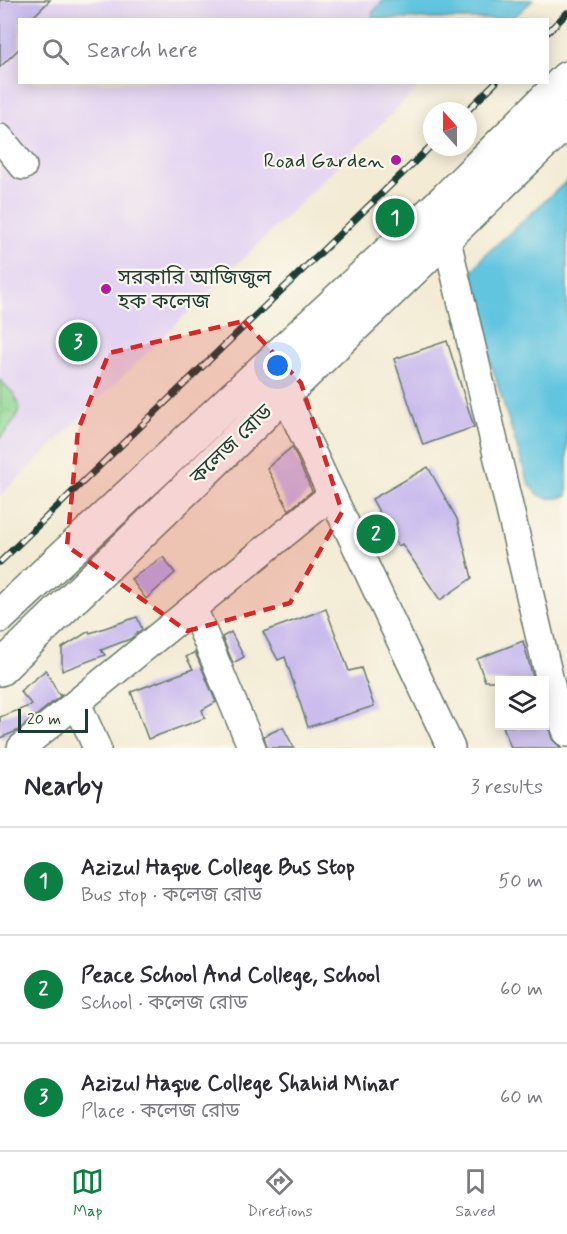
<!DOCTYPE html>
<html lang="en">
<head>
<meta charset="utf-8">
<style>
  body { margin:0; font-family:Mynerve,"Noto Sans Bengali",sans-serif; background:#f2f2f3; color:#2b2b33 }
  .controls { position:absolute; right:18px; bottom:18px; display:grid; overflow:hidden; border-radius:0px; box-shadow:0 3px 15px #0003 }
  .controls button { width:54px; height:54px; display:grid; place-items:center; padding:0; border:0; border-bottom:2px solid #e1e1e2; background:#fff; color:#2b2b33; font:30px sans-serif }
  .compass { position:absolute; left:423px; top:102px; width:54px; height:54px; border-radius:50%; background:#fff; box-shadow:0 3px 15px #0003; rotate:339deg }
  .scale { position:absolute; left:18px; bottom:15px; width:70px; box-sizing:border-box; padding-left:6px; border:3px solid #1f3d34; border-top:0; font-size:16px; line-height:21px; white-space:nowrap; color:#1f3d34; -webkit-text-stroke:4px #fbf7ec; paint-order:stroke }
  .you { position:absolute; left:278px; top:366px; width:21px; height:21px; margin:-15px; border:4px solid #fff; border-radius:50%; background:#1a73e8; box-shadow:0 0 0 9px #1a73e833 }
  .badge { display:grid; place-items:center; width:39px; height:39px; border-radius:50%; background:#0b8043; color:#fff; font-size:20px; font-weight:700 }
  .pin { position:absolute; translate:-50% -50%; border:3px solid #fff; box-shadow:0 2px 6px #0006 }
  .list { margin:0; padding:0; list-style:none }
  h2 { display:flex; justify-content:space-between; align-items:center; height:78px; margin:0; padding:0 24px; font-size:26px }
  h2 small { font-size:20px; font-weight:400; color:#7c7c81 }
  .list li { display:grid; grid-template-columns:39px 1fr auto; gap:18px; align-items:center; box-sizing:border-box; height:108px; padding:0 24px; border-top:2px solid #e1e1e2 }
  .list b { display:block; font-size:22px; white-space:nowrap }
  .list p { margin:0; font-size:20px; white-space:nowrap; color:#7c7c81 }
  .list em { font-size:20px; font-style:normal; color:#7c7c81 }
  .icon { flex:none; width:33px; height:33px; fill:none; stroke:currentColor; stroke-width:2; stroke-linecap:round; stroke-linejoin:round }
  .map { position:relative; flex:none; width:567px; height:748px; overflow:hidden }
  .search { position:absolute; background:#fff; box-shadow:0 3px 15px #0003; left:18px; right:18px; top:18px; height:66px; display:flex; align-items:center; gap:15px; box-sizing:border-box; padding:0 21px; border-radius:0px; color:#7c7c81; font-size:22px }
  .sheet { height:402px; background:#fff }
  nav { display:flex; justify-content:space-around; align-items:center; box-sizing:border-box; height:84px; border-top:2px solid #e1e1e2; background:#fff; font-size:16px; color:#7c7c81 }
  nav a { display:grid; justify-items:center; gap:3px }
  nav .on { color:#0b8043 }
  .map>svg:first-child { display:block }
  .built { fill:#e3d3f2 }
  .park { fill:url(#park-crowns); stroke:#568a63; stroke-width:1.5 }
  .water { fill:#62c5e0; stroke:#40818a; stroke-width:1.5 }
  .building { fill:#bfb0ee }
  .lines { fill:none; stroke-linecap:round; stroke-linejoin:round }
  .minor-casing { stroke:#697a6c; stroke-width:30 }
  .highway-casing { stroke:#697a6c; stroke-width:36 }
  .minor { stroke:#fff; stroke-width:27 }
  .highway { stroke:#fff; stroke-width:33 }
  .rail-casing { stroke:#1f3d34; stroke-width:7 }
  .rail { stroke:#fbf7ec; stroke-width:4.5; stroke-dasharray:14; stroke-linecap:butt }
  .marked { fill:#d62828; fill-opacity:0.2; stroke:#d62828; stroke-width:4.5; stroke-dasharray:12 8; stroke-linejoin:round }
  .poi-dot { fill:#b5179e; stroke:#fbf7ec; stroke-width:2 }
  .labels { text-anchor:middle; stroke-width:4.5; stroke-linejoin:round; paint-order:stroke }
  .poi-label { font-size:21px; fill:#1f3d34; stroke:#fbf7ec; text-anchor:end }
  .street-label { font-size:21px; fill:#1f3d34; stroke:#fbf7ec }
</style>
</head>
<body>
<div class="map">
<svg width="567" height="748" viewBox="0 0 567 748">
  <defs>
    <pattern id="park-crowns" width="20" height="18" patternUnits="userSpaceOnUse" patternTransform="scale(1.5)"><rect width="20" height="18" fill="#8ed792"/><path d="M2 6a3 3 0 1 1 6 0M12 15a3 3 0 1 1 6 0" fill="none" stroke="#7ab97e"/></pattern>
  </defs>
  <rect width="100%" height="100%" fill="#fbf7ec"/>
  <filter id="ink" filterUnits="userSpaceOnUse"><feTurbulence type="fractalNoise" baseFrequency=".0167" numOctaves="2"/><feDisplacementMap in="SourceGraphic" scale="12" xChannelSelector="R" yChannelSelector="G"/><feConvolveMatrix kernelMatrix="1 2 1 2 8 2 1 2 1" color-interpolation-filters="sRGB"/></filter>
  <filter id="wash" filterUnits="userSpaceOnUse"><feTurbulence type="fractalNoise" baseFrequency=".008" numOctaves="4" result="noise"/><feDisplacementMap in="SourceGraphic" scale="24" xChannelSelector="R" yChannelSelector="G"/><feGaussianBlur stdDeviation="1.35" result="paint"/><feColorMatrix in="noise" values="0 0 0 0 0 0 0 0 0 0 0 0 0 0 0 0 0 1.4 0 .05"/><feComposite in="paint" operator="in"/></filter>
  <g filter="url(#wash)">
    <rect width="100%" height="100%" fill="#f3ebd4"/>
    <path class="built" d="M 0,0 L 507,0 L 487,20 L 20,20 L 20,82 L 423,83 L 0,496 Z"/>
    <path class="park" d="M 0,380 C 27,405 23,412 0,438 Z"/>
    <g class="water">
      <path d="M 384,0 L 533,0 L 512,19 L 372,19 L 373,12 Z"/>
      <path d="M 567,181 L 567,496 C 547,501 536,499 527,479 L 485,344 L 470,280 L 474,269 L 484,256 Z"/>
    </g>
    <g id="blocks">
      <g class="building">
        <path d="M 0,0 L 50,0 L 30,20 L 20,20 L 20,48 L 0,67 Z"/>
        <path d="M 447,341 L 474,427 L 423,445 L 394,359 Z"/>
        <path d="M 292,447 L 312,491 L 289,510 L 267,468 Z"/>
        <path d="M 428,467 L 457,519 L 472,578 L 440,600 L 402,544 L 398,546 L 372,499 Z"/>
        <path d="M 163,557 L 175,573 L 146,599 L 131,579 Z"/>
        <path d="M 326,609 L 349,671 L 361,668 L 374,706 L 308,727 L 285,657 L 278,660 L 263,632 Z"/>
        <path d="M 137,617 L 142,629 L 130,639 L 101,650 L 105,655 L 62,671 L 62,648 L 89,631 L 90,633 Z"/>
        <path d="M 231,632 L 244,657 L 233,663 L 222,637 Z"/>
        <path d="M 523,641 L 534,681 L 485,681 L 477,659 Z"/>
        <path d="M 195,652 L 216,702 L 202,710 L 205,718 L 148,739 L 131,692 L 193,669 L 186,657 Z"/>
        <path d="M 46,670 L 59,695 L 63,694 L 17,731 L 0,738 L 0,717 L 32,705 L 20,691 Z"/>
        <path d="M 503,726 L 548,726 L 552,739 L 561,748 L 511,748 Z"/>
        <path d="M 283,727 L 294,748 L 267,748 L 264,736 Z"/>
      </g>
    </g>
  </g>
  <g filter="url(#ink)">
    <use href="#blocks" fill-opacity="0" stroke="#697a6c" stroke-width="1.5"/>
    <g class="lines">
      <g class="minor-casing">
        <g id="minor">
          <path d="M 0,138 L 23,166"/>
          <path d="M 445,219 L 446,236 L 553,694 L 567,733"/>
          <path d="M 284,393 L 451,748"/>
          <path d="M 193,608 L 252,748"/>
          <path d="M 77,703 L 97,748"/>
          <path d="M 21,748 L 332,495"/>
        </g>
      </g>
      <g class="highway-casing">
        <g id="highway">
          <path d="M 0,616 L 445,200 L 567,78"/>
          <path d="M 0,669 L 567,120"/>
        </g>
      </g>
      <use href="#minor" class="minor"/>
      <use href="#highway" class="highway"/>
      <g class="rail-casing">
        <g id="rail">
          <path d="M 548,32 L 567,13"/>
          <path d="M 467,111 L 496,82"/>
          <path d="M 0,562 L 432,145"/>
        </g>
      </g>
      <use href="#rail" class="rail"/>
    </g>
  </g>
  <path class="marked" d="M 244,321 L 301,383 L 342,512 L 290,603 L 187,631 L 67,546 L 78,430 L 109,353 Z"/>
  <g class="poi-dot">
    <circle cx="396" cy="160" r="6"/>
    <circle cx="106" cy="289" r="6"/>
  </g>
  <g class="labels">
    <g class="poi-label">
      <text x="384" y="167">Road Garden</text>
      <text x="118" y="284" text-anchor="start">সরকারি আজিজুল<tspan x="118" dy="24">হক কলেজ</tspan></text>
    </g>
    <g class="street-label">
      <text transform="translate(231 444) rotate(-44)" y="7">কলেজ রোড</text>
    </g>
  </g>
</svg>
<div class="controls">
<button><svg class="icon" aria-label="layers" viewBox="0 0 24 24"><path d="M12 4l9 5-9 5-9-5zM3 14l9 5 9-5"/></svg></button>
</div>
<svg class="compass" viewBox="-18 -18 36 36"><path d="M0-13l5 13h-10z" fill="#e53935"/><path d="M0 13l5-13h-10z" fill="#7c7c81"/></svg>
<div class="scale">20 m</div>
<div class="you"></div>
<div class="pin badge" style="left:395px;top:218px">1</div>
<div class="pin badge" style="left:376px;top:534px">2</div>
<div class="pin badge" style="left:78px;top:342px">3</div>
<div class="search"><svg class="icon" aria-label="search" viewBox="0 0 24 24"><circle cx="10" cy="10" r="6"/><path d="M15 15l6 6"/></svg>Search here</div>
</div>
<section class="sheet">
<h2>Nearby<small>3 results</small></h2>
<ul class="list">
<li><span class="badge">1</span><div><b>Azizul Haque College Bus Stop</b><p>Bus stop · কলেজ রোড</p></div><em>50 m</em></li>
<li><span class="badge">2</span><div><b>Peace School And College, School</b><p>School · কলেজ রোড</p></div><em>60 m</em></li>
<li><span class="badge">3</span><div><b>Azizul Haque College Shahid Minar</b><p>Place · কলেজ রোড</p></div><em>60 m</em></li>
</ul>
</section>
<nav>
<a class="on"><svg class="icon" aria-label="map" viewBox="0 0 24 24"><path d="M3 6l6-2 6 2 6-2v14l-6 2-6-2-6 2zM9 4v14M15 6v14"/></svg>Map</a>
<a><svg class="icon" aria-label="directions" viewBox="0 0 24 24"><path d="M12 3l9 9-9 9-9-9zM9 14v-3h6M13 9l2 2-2 2"/></svg>Directions</a>
<a><svg class="icon" aria-label="saved" viewBox="0 0 24 24"><path d="M7 4h10v16l-5-4-5 4z"/></svg>Saved</a>
</nav>
</body>
</html>
